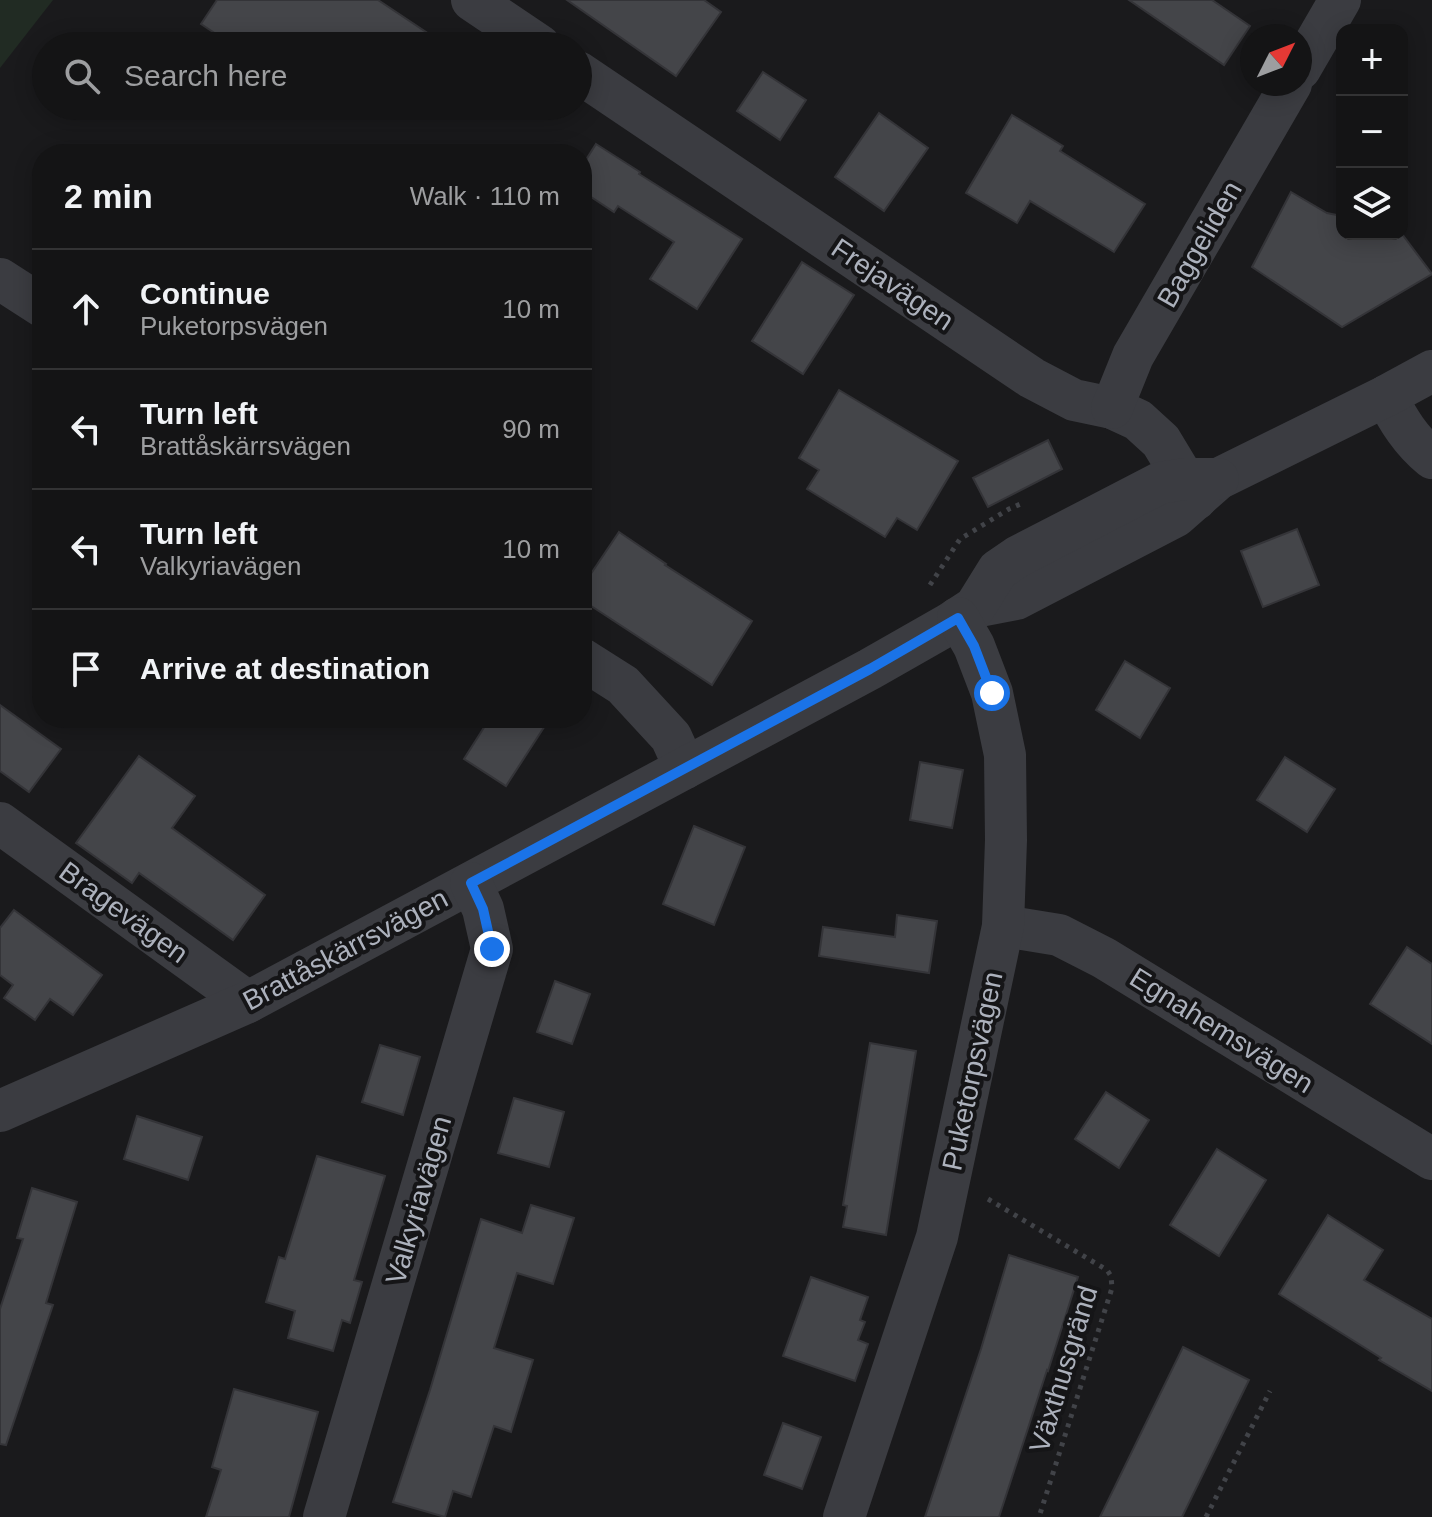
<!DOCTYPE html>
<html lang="en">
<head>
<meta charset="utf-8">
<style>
  body { margin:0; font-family:Helvetica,sans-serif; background:#1d1d1e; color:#f1f3f6 }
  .controls { position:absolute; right:24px; top:24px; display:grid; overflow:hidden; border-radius:16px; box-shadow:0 4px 20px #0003 }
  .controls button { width:72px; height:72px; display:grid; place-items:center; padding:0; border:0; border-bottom:2px solid #333334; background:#141415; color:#f1f3f6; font:40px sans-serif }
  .compass { position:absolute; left:1240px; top:24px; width:72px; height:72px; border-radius:50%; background:#141415; box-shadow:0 4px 20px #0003; rotate:48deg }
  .stop { position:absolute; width:24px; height:24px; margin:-18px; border:6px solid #1a73e8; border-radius:50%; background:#fff }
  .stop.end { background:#1a73e8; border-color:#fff; box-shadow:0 2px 8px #0008 }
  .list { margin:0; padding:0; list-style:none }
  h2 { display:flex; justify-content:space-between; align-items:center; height:104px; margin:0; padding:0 32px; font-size:34px }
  h2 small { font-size:26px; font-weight:400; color:#9d9ea0 }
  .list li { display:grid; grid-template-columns:52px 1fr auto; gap:24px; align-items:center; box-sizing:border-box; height:120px; padding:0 32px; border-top:2px solid #333334 }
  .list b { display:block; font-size:30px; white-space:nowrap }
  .list p { margin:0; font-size:26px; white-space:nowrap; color:#9d9ea0 }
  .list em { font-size:26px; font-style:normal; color:#9d9ea0 }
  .icon { flex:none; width:44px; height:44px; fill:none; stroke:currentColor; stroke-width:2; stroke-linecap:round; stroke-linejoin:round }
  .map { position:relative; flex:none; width:1432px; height:1517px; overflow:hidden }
  .search { position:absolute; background:#141415; box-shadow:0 4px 20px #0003; left:32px; top:32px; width:560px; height:88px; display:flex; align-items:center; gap:20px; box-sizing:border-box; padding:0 28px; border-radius:44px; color:#9d9ea0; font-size:30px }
  .panel { position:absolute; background:#141415; box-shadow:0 4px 20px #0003; left:32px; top:144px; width:560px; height:584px; border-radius:32px }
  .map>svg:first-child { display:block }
  .green { fill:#212b23 }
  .building { fill:#444549; stroke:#343438; stroke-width:2 }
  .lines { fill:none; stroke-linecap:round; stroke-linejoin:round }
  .path { stroke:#414348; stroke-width:5; stroke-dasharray:4 6; stroke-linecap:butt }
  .minor { stroke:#3b3c41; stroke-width:42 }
  .route { stroke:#1a73e8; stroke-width:10 }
  .labels { text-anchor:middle; stroke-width:8; stroke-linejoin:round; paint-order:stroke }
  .street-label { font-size:28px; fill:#acb1bc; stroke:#151517 }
</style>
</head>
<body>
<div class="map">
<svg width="1432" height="1517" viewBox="0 0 1432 1517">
  <rect width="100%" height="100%" fill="#1a1a1c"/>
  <path class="green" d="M 0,0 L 53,0 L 0,68 Z"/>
  <g class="building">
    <path d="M 217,0 L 378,0 L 447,46 L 234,46 L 201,24 Z"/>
    <path d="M 567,0 L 704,0 L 721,12 L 676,76 Z"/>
    <path d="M 1129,0 L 1212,0 L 1250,26 L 1224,65 Z"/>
    <path d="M 763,72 L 806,100 L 780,140 L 737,111 Z"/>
    <path d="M 879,113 L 928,148 L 884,211 L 835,177 Z"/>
    <path d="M 1012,115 L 1063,146 L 1060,151 L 1145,204 L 1114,252 L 1030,201 L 1017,223 L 966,193 Z"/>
    <path d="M 596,144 L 640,172 L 639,174 L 742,239 L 697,309 L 650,279 L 674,242 L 618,206 L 614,212 L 582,191 L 582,166 Z"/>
    <path d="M 1291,192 L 1327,213 L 1342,216 L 1342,234 L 1402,234 L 1432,274 L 1342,327 L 1252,267 Z"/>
    <path d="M 802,262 L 854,295 L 803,374 L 752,341 Z"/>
    <path d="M 839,390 L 958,461 L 917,530 L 897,518 L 885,537 L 807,489 L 819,470 L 799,458 Z"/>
    <path d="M 1048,440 L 1062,469 L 988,507 L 973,478 Z"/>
    <path d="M 1297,529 L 1319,585 L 1263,607 L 1241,551 Z"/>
    <path d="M 619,532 L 666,564 L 665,565 L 752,621 L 712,685 L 582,600 L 582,587 Z"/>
    <path d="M 1125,661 L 1170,688 L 1140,738 L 1096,710 Z"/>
    <path d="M 0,705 L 61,749 L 29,792 L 0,771 Z"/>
    <path d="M 490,718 L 550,718 L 506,786 L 464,759 Z"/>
    <path d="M 139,756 L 195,796 L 172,828 L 265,895 L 233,940 L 139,873 L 132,883 L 76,843 Z"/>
    <path d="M 1285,757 L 1335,789 L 1307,832 L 1257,800 Z"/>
    <path d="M 920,762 L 963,770 L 952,828 L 910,820 Z"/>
    <path d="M 694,826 L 745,847 L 714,925 L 663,904 Z"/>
    <path d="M 14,910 L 102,975 L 73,1015 L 50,999 L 35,1020 L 4,998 L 13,985 L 0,975 L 0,928 Z"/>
    <path d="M 897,915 L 937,921 L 929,973 L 819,956 L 823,927 L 895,937 Z"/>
    <path d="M 1407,947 L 1432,964 L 1432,1044 L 1370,1004 Z"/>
    <path d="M 555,981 L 590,994 L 572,1044 L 537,1032 Z"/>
    <path d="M 870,1043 L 916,1051 L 886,1235 L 843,1227 L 847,1206 L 843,1205 Z"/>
    <path d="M 380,1045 L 420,1057 L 403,1115 L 362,1102 Z"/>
    <path d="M 1106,1092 L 1149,1120 L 1119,1168 L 1075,1139 Z"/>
    <path d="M 514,1098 L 564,1112 L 549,1167 L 498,1153 Z"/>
    <path d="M 137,1116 L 202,1137 L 188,1180 L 124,1159 Z"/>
    <path d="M 1217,1149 L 1266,1180 L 1219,1256 L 1170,1225 Z"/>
    <path d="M 317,1156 L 385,1176 L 354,1280 L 362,1282 L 350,1323 L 342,1320 L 333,1351 L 288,1338 L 295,1311 L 266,1302 L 279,1257 L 285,1259 Z"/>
    <path d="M 32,1188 L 77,1202 L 46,1303 L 53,1305 L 6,1445 L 0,1444 L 0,1309 L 23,1239 L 17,1238 Z"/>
    <path d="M 531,1205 L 574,1218 L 553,1284 L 517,1273 L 494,1348 L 533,1360 L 511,1432 L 494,1426 L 471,1497 L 453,1491 L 445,1517 L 393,1502 L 430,1390 L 481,1219 L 522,1233 Z"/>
    <path d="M 1328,1215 L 1383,1250 L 1364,1280 L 1432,1319 L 1432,1391 L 1379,1360 L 1381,1358 L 1279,1294 Z"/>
    <path d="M 1009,1255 L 1078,1277 L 1048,1371 L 1047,1370 L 999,1517 L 925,1517 L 981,1349 Z"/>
    <path d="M 811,1277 L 868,1297 L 860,1320 L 865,1322 L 858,1340 L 868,1344 L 855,1381 L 783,1356 Z"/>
    <path d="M 1183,1347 L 1249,1380 L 1182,1517 L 1100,1517 Z"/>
    <path d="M 234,1389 L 318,1412 L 289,1517 L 206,1517 L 221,1470 L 212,1467 Z"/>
    <path d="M 783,1423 L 821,1437 L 802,1489 L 764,1475 Z"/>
  </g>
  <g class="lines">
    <g class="path">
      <path d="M 930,585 L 960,539 L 1009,509 L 1025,502"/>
      <path d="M 988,1199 L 1107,1270 L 1111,1276 L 1112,1288 L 1039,1517"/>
      <path d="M 1206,1517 L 1270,1391"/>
    </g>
    <g class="minor">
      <path d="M 472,0 L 540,46"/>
      <path d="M 1300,69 L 1340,0"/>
      <path d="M 578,72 L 1032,378 L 1074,400 L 1112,408 L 1138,420 L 1161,441 L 1196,499"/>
      <path d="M 0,279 L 42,306"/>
      <path d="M 1386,396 C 1398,420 1411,441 1432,458"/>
      <path d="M 1112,408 L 1133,356 L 1291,84"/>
      <path d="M 975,607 L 1016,599 L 1176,516 L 1218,479 L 1386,396 L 1432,371"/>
      <path d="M 582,659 L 623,685 L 671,737 L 685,768"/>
      <path d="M 0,823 L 248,1002"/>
      <path d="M 1003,926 L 1059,935 L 1104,958 L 1432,1159"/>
      <path d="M 0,1111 L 248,1002 L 870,669 L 949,624 L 975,607 L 998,570 L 1017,557 L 1160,483 L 1185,479 L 1218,479"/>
      <path d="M 324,1517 L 492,949 L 483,909 L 471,883"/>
      <path d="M 844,1517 L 937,1237 L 1003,926 L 1006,840 L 1005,755 L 992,693 L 974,646 L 958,618"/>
    </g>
  </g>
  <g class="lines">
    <path class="route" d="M 492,949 L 483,909 L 471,883 L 870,669 L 958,618 L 974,646 L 992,693"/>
  </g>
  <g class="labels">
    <g class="street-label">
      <text transform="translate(1199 244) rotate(-60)" y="10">Baggeliden</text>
      <text transform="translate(893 284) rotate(34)" y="10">Frejavägen</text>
      <text transform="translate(124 912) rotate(36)" y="10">Bragevägen</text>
      <text transform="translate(345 949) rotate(-28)" y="10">Brattåskärrsvägen</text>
      <text transform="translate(1222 1030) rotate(32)" y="10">Egnahemsvägen</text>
      <text transform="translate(972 1071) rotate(-78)" y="10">Puketorpsvägen</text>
      <text transform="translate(418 1200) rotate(-74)" y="10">Valkyriavägen</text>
      <text transform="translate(1063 1369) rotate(-73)" y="10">Växthusgränd</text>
    </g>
  </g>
</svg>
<div class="controls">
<button>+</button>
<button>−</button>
<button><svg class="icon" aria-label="layers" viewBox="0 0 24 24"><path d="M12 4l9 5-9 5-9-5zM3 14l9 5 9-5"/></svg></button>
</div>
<svg class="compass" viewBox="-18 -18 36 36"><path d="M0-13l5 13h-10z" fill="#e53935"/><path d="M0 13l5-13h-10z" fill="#9d9ea0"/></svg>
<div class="stop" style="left:992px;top:693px"></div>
<div class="stop end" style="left:492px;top:949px"></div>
<div class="search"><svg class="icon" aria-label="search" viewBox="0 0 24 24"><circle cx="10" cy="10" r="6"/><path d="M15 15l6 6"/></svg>Search here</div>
<section class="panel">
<h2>2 min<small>Walk · 110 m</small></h2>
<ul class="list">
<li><svg class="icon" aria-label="ahead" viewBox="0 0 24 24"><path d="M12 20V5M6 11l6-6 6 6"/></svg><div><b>Continue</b><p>Puketorpsvägen</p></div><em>10 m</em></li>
<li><svg class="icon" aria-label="left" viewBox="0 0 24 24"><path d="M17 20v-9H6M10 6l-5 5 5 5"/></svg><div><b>Turn left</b><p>Brattåskärrsvägen</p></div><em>90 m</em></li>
<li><svg class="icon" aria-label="left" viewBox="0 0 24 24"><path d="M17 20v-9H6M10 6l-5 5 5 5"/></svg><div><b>Turn left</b><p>Valkyriavägen</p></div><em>10 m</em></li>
<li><svg class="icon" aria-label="arrive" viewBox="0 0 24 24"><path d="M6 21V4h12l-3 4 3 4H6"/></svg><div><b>Arrive at destination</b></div></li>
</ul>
</section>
</div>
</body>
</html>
